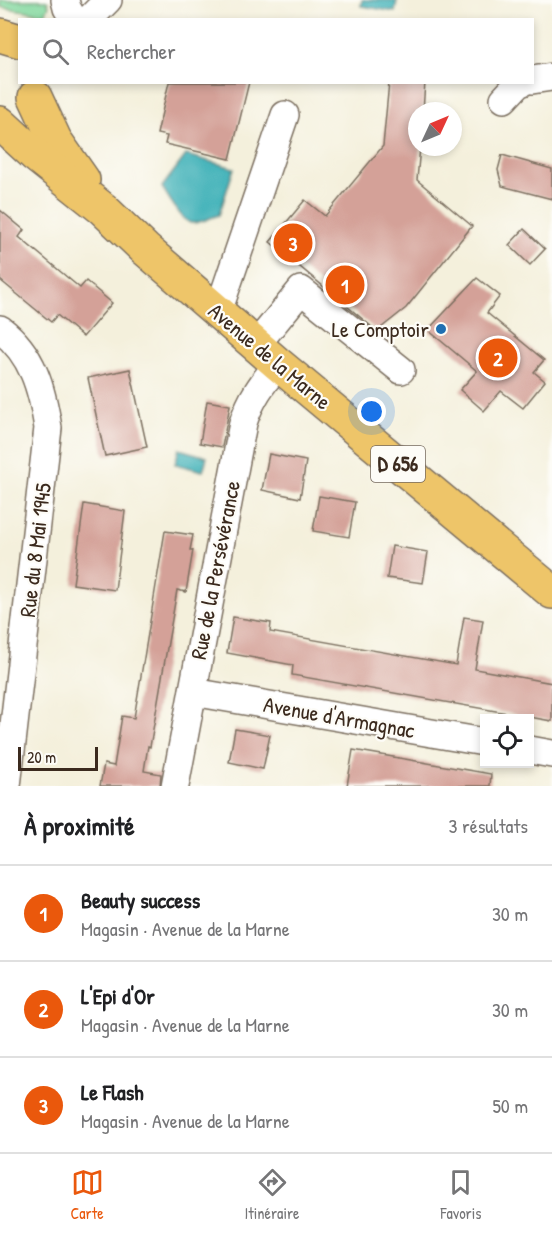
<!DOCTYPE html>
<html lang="fr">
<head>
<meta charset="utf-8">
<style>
  body { margin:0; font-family:"Patrick Hand",sans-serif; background:#f2f2f2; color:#202124 }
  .controls { position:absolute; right:18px; bottom:18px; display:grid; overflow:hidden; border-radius:0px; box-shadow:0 3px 9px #0003 }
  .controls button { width:54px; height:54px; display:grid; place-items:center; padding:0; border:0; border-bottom:2px solid #e0e0e0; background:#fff; color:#202124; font:30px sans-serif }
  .compass { position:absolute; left:408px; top:102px; width:54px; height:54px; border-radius:50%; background:#fff; box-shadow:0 3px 9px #0003; rotate:46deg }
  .scale { position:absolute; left:18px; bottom:15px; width:80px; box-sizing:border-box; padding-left:6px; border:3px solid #3b2a1e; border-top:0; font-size:16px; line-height:21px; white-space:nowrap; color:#3b2a1e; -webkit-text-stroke:4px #fdfcf7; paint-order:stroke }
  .you { position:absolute; left:372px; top:412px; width:21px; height:21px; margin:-15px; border:4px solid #fff; border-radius:50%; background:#1a73e8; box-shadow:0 0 0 9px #1a73e833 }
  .badge { display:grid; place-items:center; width:39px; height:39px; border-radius:50%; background:#ea580c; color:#fff; font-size:20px; font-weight:700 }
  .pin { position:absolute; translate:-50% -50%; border:3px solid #fff; box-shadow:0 2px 6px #0006 }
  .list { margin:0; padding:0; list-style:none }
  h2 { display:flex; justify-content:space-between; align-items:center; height:78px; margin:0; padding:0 24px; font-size:26px }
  h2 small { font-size:20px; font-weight:400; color:#757577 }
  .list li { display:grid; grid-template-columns:39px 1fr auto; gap:18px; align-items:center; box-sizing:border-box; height:96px; padding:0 24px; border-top:2px solid #e0e0e0 }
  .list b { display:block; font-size:22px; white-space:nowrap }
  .list p { margin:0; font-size:20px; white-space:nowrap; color:#757577 }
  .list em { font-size:20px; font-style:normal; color:#757577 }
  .icon { flex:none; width:33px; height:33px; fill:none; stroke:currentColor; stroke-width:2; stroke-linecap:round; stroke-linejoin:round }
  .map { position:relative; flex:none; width:552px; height:786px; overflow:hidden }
  .search { position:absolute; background:#fff; box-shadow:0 3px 9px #0003; left:18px; right:18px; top:18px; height:66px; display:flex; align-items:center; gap:15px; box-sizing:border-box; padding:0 21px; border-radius:0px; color:#757577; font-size:22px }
  .sheet { height:366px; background:#fff }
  nav { display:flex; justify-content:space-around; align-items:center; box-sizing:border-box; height:84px; border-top:2px solid #e0e0e0; background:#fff; font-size:16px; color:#757577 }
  nav a { display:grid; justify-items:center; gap:3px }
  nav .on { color:#ea580c }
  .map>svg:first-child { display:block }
  .green { fill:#7fd79c; stroke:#5d805d; stroke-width:1.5 }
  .water { fill:#42b2b9; stroke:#3e6e6c; stroke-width:1.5 }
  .building { fill:#d4a198 }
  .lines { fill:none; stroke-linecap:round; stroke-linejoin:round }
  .minor-casing { stroke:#7c6f60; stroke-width:30 }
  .major-casing { stroke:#7c6f60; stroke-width:36 }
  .minor { stroke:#fff; stroke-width:27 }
  .major { stroke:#eec569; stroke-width:33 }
  .poi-dot { fill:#1f6fb2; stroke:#fdfcf7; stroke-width:2 }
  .labels { text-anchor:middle; stroke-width:4.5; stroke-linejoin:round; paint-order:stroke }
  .shield { fill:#fdfcf7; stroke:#75695f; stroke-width:1.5 }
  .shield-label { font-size:21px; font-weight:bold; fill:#3b2a1e }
  .poi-label { font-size:22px; fill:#3b2a1e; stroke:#fdfcf7; text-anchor:end }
  .street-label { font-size:22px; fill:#3b2a1e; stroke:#fdfcf7 }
</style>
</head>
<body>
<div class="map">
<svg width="552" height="786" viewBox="0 0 552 786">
  <rect width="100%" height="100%" fill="#fdfcf7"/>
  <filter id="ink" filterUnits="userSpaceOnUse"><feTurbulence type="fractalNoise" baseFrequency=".0167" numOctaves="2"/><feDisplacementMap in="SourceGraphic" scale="12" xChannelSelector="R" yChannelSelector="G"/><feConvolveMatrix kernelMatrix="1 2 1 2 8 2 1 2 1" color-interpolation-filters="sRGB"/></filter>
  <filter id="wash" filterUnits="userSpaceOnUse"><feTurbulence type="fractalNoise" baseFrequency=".008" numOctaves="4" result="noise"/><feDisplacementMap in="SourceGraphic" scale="24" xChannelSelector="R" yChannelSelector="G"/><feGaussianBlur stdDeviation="1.35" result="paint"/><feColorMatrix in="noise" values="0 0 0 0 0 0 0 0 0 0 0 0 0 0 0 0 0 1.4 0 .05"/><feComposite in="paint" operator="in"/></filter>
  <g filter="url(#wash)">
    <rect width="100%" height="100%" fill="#f4f0dc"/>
    <path class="green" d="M 0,0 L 47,0 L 49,6 L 45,14 L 0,7 Z"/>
    <g class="water">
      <path d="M 362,0 L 397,0 L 395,12 L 361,6 Z"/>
      <path d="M 186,155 L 234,168 L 219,215 C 211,217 200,224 191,223 C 182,222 167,195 162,187 Z"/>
      <path d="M 179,449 L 207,457 L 203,471 L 175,464 Z"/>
    </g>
    <g id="blocks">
      <g class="building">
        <path d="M 169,82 L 249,82 L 230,159 L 165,144 L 167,136 L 157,134 Z"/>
        <path d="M 389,82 L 425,82 L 423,111 L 417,111 L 417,147 L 420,147 L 417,180 L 472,226 L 406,308 L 377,331 L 270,242 L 305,200 L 325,216 L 383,146 Z"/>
        <path d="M 502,155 L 552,169 L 552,199 L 502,186 L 498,170 Z"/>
        <path d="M 0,210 L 24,230 L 19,237 L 49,262 L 80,288 L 86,281 L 112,303 L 83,337 L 57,315 L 51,322 L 0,280 Z"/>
        <path d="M 524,229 L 545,249 L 530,265 L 509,245 Z"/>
        <path d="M 477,278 L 500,296 L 487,313 L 544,360 L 534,372 L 545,381 L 523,408 L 501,391 L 484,411 L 460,390 L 477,371 L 428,330 Z"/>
        <path d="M 130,369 L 147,447 L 105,456 L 88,378 Z"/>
        <path d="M 207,401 L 230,405 L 222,447 L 200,443 Z"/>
        <path d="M 269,454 L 306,461 L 300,498 L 262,490 Z"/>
        <path d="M 319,496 L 355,502 L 349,537 L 313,531 Z"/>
        <path d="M 84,504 L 125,511 L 115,590 L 73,584 Z"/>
        <path d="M 165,531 L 193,535 L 190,550 L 193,550 L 186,592 L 177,590 L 150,747 L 148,746 L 144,771 L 161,774 L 160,786 L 100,786 L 104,764 L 114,766 L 122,716 L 134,718 Z"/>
        <path d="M 392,546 L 428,552 L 423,583 L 387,578 Z"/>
        <path d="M 233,617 L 271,623 L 270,632 L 456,665 L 464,617 L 483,620 L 475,669 L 552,683 L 552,721 L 292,675 L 293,665 L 227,653 Z"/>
        <path d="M 235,729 L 270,735 L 263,769 L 229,762 Z"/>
        <path d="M 353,750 L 491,774 L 490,786 L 347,786 Z"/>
      </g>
    </g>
  </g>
  <g filter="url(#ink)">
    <use href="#blocks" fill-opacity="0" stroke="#7c6f60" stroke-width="1.5"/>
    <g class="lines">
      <g class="minor-casing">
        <g id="minor">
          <path d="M 65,0 L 67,8 L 74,20"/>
          <path d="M 88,20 L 108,0"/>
          <path d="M 532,80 L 552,77"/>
          <path d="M 504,99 L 518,84 L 523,82"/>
          <path d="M 218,312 L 285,115"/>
          <path d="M 0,329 C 33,354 42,389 48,428 L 7,786"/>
          <path d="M 256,345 L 301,290 L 401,370"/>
          <path d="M 193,692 L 484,742"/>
          <path d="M 530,750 L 552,754"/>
          <path d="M 175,786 L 243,423 C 251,398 262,384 278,364"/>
        </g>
      </g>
      <g class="major-casing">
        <g id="major">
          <path d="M 0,35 L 20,41"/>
          <path d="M 35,97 L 55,140 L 83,180"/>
          <path d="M 0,123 L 35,155 L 103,209 L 145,249 L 278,364 L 552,592"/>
        </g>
      </g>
      <use href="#minor" class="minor"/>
      <use href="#major" class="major"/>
    </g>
  </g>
  <circle class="poi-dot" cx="441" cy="329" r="6"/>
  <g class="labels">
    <rect class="shield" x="371" y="446" width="54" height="36" rx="4.5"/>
    <g class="shield-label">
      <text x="398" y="471">D 656</text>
    </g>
    <g class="poi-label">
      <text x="429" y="337">Le Comptoir</text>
    </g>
    <g class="street-label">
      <text transform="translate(270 356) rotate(40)" y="8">Avenue de la Marne</text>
      <text transform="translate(35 550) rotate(-83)" y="8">Rue du 8 Mai 1945</text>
      <text transform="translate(215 570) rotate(-79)" y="8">Rue de la Persévérance</text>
      <text transform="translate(339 717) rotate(10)" y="8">Avenue d'Armagnac</text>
    </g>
  </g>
</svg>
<div class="controls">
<button><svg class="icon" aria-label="locate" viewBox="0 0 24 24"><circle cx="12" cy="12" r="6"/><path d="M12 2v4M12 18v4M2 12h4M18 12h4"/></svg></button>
</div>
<svg class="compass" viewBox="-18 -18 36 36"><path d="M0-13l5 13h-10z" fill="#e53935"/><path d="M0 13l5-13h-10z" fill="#757577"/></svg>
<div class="scale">20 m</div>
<div class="you"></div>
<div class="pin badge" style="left:345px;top:285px">1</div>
<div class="pin badge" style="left:498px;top:358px">2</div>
<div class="pin badge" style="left:293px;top:243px">3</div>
<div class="search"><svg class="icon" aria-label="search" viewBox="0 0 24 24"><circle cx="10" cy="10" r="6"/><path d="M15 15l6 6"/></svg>Rechercher</div>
</div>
<section class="sheet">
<h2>À proximité<small>3 résultats</small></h2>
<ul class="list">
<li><span class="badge">1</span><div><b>Beauty success</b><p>Magasin · Avenue de la Marne</p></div><em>30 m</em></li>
<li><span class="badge">2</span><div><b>L'Epi d'Or</b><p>Magasin · Avenue de la Marne</p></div><em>30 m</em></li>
<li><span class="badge">3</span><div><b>Le Flash</b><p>Magasin · Avenue de la Marne</p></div><em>50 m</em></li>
</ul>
</section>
<nav>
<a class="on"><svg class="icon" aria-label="map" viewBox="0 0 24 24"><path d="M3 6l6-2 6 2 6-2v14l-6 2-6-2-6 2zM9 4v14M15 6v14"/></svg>Carte</a>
<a><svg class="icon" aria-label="directions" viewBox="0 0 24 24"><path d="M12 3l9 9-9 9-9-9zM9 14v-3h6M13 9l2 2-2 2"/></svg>Itinéraire</a>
<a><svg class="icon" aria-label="saved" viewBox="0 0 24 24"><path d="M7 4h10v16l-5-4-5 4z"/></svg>Favoris</a>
</nav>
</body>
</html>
